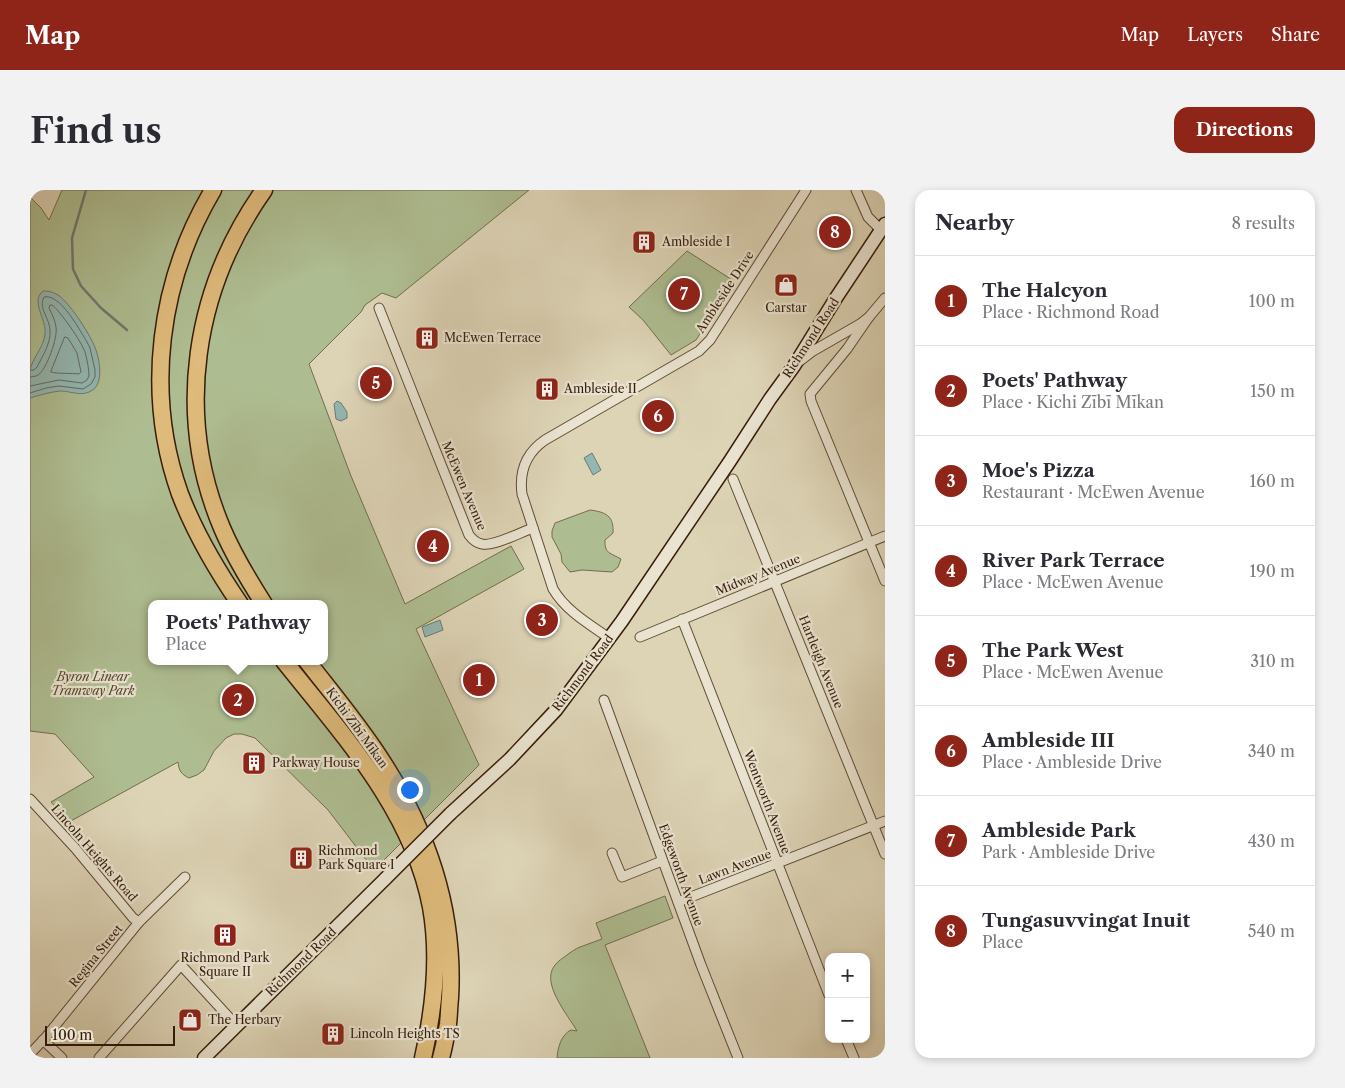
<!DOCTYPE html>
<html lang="en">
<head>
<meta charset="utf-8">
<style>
  body { margin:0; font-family:"Libre Caslon Text",serif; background:#f2f2f3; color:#2b2b33 }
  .controls { position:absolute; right:15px; bottom:15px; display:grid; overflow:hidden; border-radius:10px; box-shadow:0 2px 8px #0003 }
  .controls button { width:45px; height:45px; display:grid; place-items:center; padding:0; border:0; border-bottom:1px solid #e1e1e2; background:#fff; color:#2b2b33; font:25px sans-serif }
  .scale { position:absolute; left:15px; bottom:12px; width:130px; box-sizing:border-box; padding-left:5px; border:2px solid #371d0a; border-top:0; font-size:14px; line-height:18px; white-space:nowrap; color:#371d0a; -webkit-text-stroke:4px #e9e3d0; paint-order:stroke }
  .you { position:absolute; left:379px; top:599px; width:18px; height:18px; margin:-12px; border:4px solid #fff; border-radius:50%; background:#1a73e8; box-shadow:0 0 0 8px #1a73e833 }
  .badge { display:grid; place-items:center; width:32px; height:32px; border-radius:50%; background:#8f2418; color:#fff; font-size:16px; font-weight:700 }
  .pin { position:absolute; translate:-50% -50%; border:2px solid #fff; box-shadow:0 1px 5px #0006 }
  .popup { position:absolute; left:118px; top:410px; width:180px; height:65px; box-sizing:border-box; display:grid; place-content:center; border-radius:10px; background:#fff; filter:drop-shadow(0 1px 4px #0005); font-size:16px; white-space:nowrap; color:#7c7c81 }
  .popup b { font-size:19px; color:#2b2b33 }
  .popup::after { content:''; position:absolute; left:50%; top:100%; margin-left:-10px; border:10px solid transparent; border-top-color:#fff }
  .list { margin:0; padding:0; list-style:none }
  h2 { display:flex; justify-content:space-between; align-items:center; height:65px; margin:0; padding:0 20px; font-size:21px }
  h2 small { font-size:16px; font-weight:400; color:#7c7c81 }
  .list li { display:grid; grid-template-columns:32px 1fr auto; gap:15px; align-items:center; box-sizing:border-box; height:90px; padding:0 20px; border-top:1px solid #e1e1e2 }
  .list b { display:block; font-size:19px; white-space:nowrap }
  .list p { margin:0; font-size:16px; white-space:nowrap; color:#7c7c81 }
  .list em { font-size:16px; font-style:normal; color:#7c7c81 }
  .map { position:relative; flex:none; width:855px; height:868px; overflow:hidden; border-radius:15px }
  header { display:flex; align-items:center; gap:30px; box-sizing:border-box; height:70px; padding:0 25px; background:#8f2418; color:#fff }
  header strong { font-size:24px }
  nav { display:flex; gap:28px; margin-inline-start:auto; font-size:18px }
  .intro { display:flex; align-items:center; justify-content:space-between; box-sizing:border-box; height:120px; padding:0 30px }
  h1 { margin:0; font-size:35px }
  .button { padding:12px 22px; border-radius:15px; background:#8f2418; color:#fff; font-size:18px; font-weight:700 }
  main { display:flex; gap:30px; padding:0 30px }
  aside { flex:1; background:#fff; border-radius:15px; box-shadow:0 2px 8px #0003 }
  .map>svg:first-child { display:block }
  .green { fill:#aebd91; stroke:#726d4e; fill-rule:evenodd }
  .water { fill:#93b7b2; stroke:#6e796f }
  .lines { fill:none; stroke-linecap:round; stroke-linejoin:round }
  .shore { stroke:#656a5e; stroke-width:1 }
  .stream { stroke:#6e796f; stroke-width:2.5 }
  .street-casing { stroke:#604b35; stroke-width:11 }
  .secondary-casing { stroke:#371d0a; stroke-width:15 }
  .highway-casing { stroke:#371d0a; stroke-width:19 }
  .street { stroke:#e9e3d0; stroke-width:9 }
  .secondary { stroke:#e9e3d0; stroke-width:12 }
  .highway { stroke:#deba7b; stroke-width:16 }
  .secondary-bridge-casing { stroke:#371d0a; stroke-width:15; stroke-linecap:butt }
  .secondary-bridge { stroke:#e9e3d0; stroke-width:12 }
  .labels { text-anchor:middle; stroke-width:4.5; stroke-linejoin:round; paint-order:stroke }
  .poi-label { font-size:12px; fill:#371d0a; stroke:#e9e3d0; text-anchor:start }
  .street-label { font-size:12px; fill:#371d0a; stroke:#e9e3d0 }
  .park-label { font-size:12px; font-style:italic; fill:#55452c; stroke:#e9e3d0 }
</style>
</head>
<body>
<header>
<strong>Map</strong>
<nav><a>Map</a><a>Layers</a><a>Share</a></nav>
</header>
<div class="intro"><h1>Find us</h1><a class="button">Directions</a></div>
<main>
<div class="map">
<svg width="855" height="868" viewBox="0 0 855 868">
  <rect width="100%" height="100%" fill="#ddd4b6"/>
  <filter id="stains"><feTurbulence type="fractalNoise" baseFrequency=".004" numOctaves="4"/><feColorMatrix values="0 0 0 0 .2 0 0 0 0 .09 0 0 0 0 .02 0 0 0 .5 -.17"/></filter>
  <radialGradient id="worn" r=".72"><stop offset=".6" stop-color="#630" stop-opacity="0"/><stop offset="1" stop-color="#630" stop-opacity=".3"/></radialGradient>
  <g class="green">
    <path d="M 32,0 L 499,0 L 366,108 L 352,103 L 335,115 L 331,122 L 279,174 L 321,286 L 375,414 L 481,356 L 494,379 L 386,439 L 449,575 L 344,680 L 298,620 L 225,548 L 212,544 L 204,544 L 196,548 L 184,561 L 174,580 L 167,585 L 159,588 C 151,584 149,581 148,572 L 39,632 L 21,612 L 64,587 L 25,544 L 0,541 L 0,7 L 11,18 L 19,30 ZM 122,414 L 294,414 L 294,471 L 122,471 Z"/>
    <path d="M 657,61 L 704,91 L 666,150 L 641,165 L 613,130 L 599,117 Z"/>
    <path d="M 560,320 C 576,322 584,326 583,343 L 575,350 C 574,364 581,363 591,369 L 588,377 L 582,382 L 552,380 L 540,382 L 532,372 L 531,364 L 522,347 L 522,341 L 525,333 Z"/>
    <path d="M 635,706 L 643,728 L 575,755 L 620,868 L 527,868 C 528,857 531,845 541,840 L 547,841 C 538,825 510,793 525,775 C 528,771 533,768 537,765 C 541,762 545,759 550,757 C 557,754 565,752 572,749 L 566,733 Z"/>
  </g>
  <g class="water">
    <path d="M 13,101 C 19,101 23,102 28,105 C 39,112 59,143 64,155 C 69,166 74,190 64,199 C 53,208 42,201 30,201 C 20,202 10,205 0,208 C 0,199 0,189 0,180 C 2,169 14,157 15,144 C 17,130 0,111 13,101 Z"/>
    <path d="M 307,211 L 311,213 L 317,222 L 317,228 L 311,231 L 306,229 L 304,214 Z"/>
    <path d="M 562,263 L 571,280 L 563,285 L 554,268 Z"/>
    <path d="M 410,430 L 413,440 L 395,447 L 392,437 Z"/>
  </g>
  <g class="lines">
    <g class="shore">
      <path d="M 35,147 L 38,148 L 47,163 L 51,182 L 49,184 C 42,183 27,184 21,182 Z"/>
      <path d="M 0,180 L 4,180 L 7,177 C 12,167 21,153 20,141 C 20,128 8,119 14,107 C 30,103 49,139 57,152 L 60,158 L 65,180 L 65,187 L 61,194 L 53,199 L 29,196 L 16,198 L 0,203"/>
      <path d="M 0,187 C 4,186 5,187 8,185 C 17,179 28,147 26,137 C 25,130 22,124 19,118 L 20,115 L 22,115 C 31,122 51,151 55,162 C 57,169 59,179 59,186 L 57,190 L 52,193 L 29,190 L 0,196"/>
    </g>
    <path class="stream" d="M 56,0 L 42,48 L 43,79 L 51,96 L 71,118 L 97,140"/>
    <g class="street-casing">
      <g id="street">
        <path d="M 826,0 L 838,27 L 851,40"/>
        <path d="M 349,118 L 439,345 C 442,349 446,353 452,354 C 463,357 491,342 503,338"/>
        <path d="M 839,127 L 817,159 L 780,204 L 781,211 L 855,391"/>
        <path d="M 770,171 L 783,161 L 830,134 L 839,127 L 855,108"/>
        <path d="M 703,289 L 855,664"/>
        <path d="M 652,429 L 799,805"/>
        <path d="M 610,447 L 855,346"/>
        <path d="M 579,448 C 559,434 536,421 523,399 L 492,304 C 489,281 496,263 515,250 L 669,161 L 680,150 L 776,0"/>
        <path d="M 574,510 L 671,775 L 708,868"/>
        <path d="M 0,609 L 45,658 L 103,728 L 109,732"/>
        <path d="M 582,663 L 592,687 L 632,671"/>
        <path d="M 648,712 L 855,631"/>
        <path d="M 816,849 L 824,868"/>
        <path d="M 13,850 L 32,868"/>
        <path d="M 0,864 L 16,847 L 109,732 L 155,687"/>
        <path d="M 69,868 L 151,775 L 206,835"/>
      </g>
    </g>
    <g class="secondary-casing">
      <g id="secondary">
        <path d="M 420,624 L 480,569 L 526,520 L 592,431 L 700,271 L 740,209 L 764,176 L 806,108 L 855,34"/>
        <path d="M 174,868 L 356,688"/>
      </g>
    </g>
    <g class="highway-casing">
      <g id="highway">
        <path d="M 183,0 C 129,91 114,203 150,304 C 165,343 186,379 210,414"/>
        <path d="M 234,0 C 164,99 144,224 192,338 C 203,364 218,389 234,414"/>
        <path d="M 254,471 C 313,545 383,621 401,717 C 410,767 404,819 393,868"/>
        <path d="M 277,471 C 302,503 328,534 350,568 C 398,641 425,720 420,808 C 419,817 419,826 418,834 C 416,846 414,857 411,868"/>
      </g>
    </g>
    <use href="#street" class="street"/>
    <use href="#secondary" class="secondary"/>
    <use href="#highway" class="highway"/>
    <g class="secondary-bridge-casing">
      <path id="secondary-bridge" d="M 356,688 L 420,624"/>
    </g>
    <use href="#secondary-bridge" class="secondary-bridge"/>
  </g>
  <defs>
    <g id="building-square" transform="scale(1.25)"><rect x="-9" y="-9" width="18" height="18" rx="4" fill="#8f2418" stroke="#e9e3d0"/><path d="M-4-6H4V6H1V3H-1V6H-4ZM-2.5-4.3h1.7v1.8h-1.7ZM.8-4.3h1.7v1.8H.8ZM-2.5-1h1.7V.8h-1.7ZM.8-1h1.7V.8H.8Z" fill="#fff"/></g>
    <g id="shop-square" transform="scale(1.25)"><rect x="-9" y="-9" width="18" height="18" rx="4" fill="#8f2418" stroke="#e9e3d0"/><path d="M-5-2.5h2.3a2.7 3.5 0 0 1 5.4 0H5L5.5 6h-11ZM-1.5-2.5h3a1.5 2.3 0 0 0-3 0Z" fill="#fff"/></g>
  </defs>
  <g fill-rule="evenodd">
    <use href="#building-square" x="614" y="52"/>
    <use href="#shop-square" x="756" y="95"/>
    <use href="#building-square" x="397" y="148"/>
    <use href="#building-square" x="517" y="199"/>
    <use href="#building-square" x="224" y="573"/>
    <use href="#building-square" x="271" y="668"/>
    <use href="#building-square" x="195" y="745"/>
    <use href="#shop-square" x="160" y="830"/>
    <use href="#building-square" x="303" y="844"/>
  </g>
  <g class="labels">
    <g class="poi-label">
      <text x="632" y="56">Ambleside I</text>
      <text x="756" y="122" text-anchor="middle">Carstar</text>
      <text x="414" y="152">McEwen Terrace</text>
      <text x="534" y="203">Ambleside II</text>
      <text x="242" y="577">Parkway House</text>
      <text x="288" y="665">Richmond<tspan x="288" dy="14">Park Square I</tspan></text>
      <text x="195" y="772" text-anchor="middle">Richmond Park<tspan x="195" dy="14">Square II</tspan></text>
      <text x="178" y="834">The Herbary</text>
      <text x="320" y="848">Lincoln Heights TS</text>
    </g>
    <g class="street-label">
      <text transform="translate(695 102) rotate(-57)" y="4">Ambleside Drive</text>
      <text transform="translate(781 148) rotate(-57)" y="4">Richmond Road</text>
      <text transform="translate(434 296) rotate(67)" y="4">McEwen Avenue</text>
      <text transform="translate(728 385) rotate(-22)" y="4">Midway Avenue</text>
      <text transform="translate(791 472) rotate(68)" y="4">Hartleigh Avenue</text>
      <text transform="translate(553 483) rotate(-53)" y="4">Richmond Road</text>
      <text transform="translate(327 538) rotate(54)" y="4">Kichi Zībī Mīkan</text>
      <text transform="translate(737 612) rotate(69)" y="4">Wentworth Avenue</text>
      <text transform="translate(64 663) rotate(49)" y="4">Lincoln Heights Road</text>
      <text transform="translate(705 677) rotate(-21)" y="4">Lawn Avenue</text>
      <text transform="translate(651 685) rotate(70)" y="4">Edgeworth Avenue</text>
      <text transform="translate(66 766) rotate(-51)" y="4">Regina Street</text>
      <text transform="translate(271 772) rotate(-44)" y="4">Richmond Road</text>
    </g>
    <g class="park-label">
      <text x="63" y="491">Byron Linear<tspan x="63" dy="14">Tramway Park</tspan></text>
    </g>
  </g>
  <rect width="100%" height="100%" filter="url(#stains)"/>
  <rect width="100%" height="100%" fill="url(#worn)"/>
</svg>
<div class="controls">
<button>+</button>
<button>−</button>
</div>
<div class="scale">100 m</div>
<div class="you"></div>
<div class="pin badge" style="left:449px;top:490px">1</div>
<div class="pin badge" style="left:208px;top:510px">2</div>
<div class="popup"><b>Poets' Pathway</b>Place</div>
<div class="pin badge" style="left:512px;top:430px">3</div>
<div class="pin badge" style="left:403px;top:356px">4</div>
<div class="pin badge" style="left:346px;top:193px">5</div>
<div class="pin badge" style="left:628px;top:226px">6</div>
<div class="pin badge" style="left:654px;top:104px">7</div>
<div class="pin badge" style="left:805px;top:42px">8</div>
</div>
<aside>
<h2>Nearby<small>8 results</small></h2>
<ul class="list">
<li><span class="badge">1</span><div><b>The Halcyon</b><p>Place · Richmond Road</p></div><em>100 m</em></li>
<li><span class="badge">2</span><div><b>Poets' Pathway</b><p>Place · Kichi Zībī Mīkan</p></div><em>150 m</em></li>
<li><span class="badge">3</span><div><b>Moe's Pizza</b><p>Restaurant · McEwen Avenue</p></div><em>160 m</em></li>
<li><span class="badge">4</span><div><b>River Park Terrace</b><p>Place · McEwen Avenue</p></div><em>190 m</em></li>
<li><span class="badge">5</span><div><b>The Park West</b><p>Place · McEwen Avenue</p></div><em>310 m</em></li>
<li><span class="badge">6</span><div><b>Ambleside III</b><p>Place · Ambleside Drive</p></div><em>340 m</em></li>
<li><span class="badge">7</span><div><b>Ambleside Park</b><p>Park · Ambleside Drive</p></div><em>430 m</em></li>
<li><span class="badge">8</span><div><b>Tungasuvvingat Inuit</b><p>Place</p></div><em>540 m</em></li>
</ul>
</aside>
</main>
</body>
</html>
